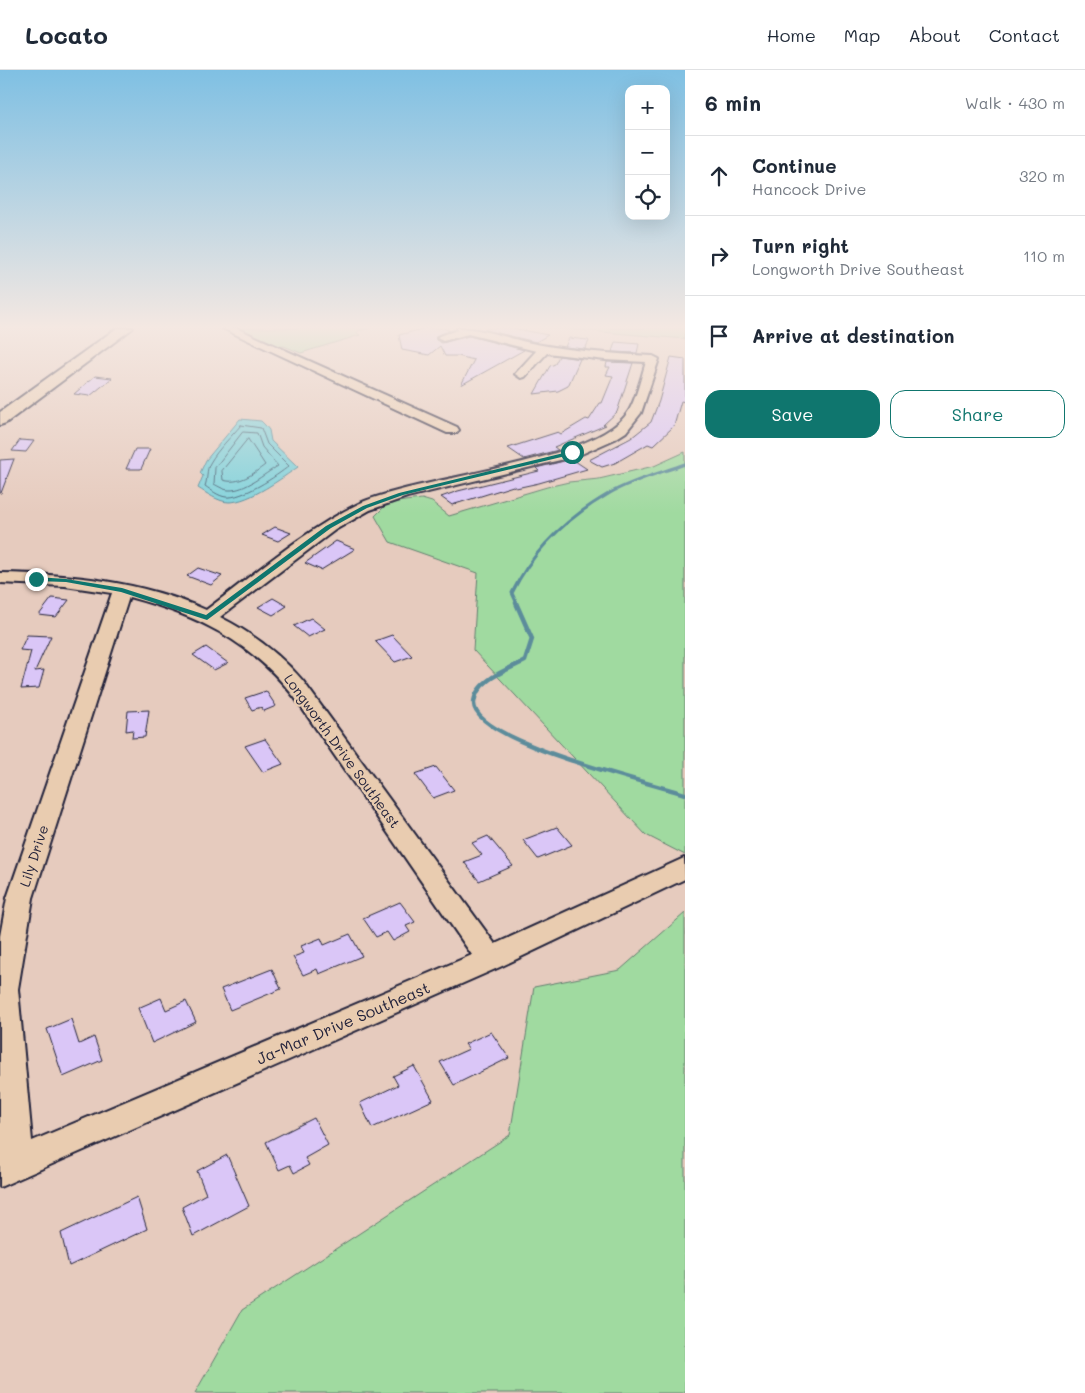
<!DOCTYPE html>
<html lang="en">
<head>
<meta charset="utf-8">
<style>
  body { margin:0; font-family:Mali,sans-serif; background:#f2f2f3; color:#1f2937 }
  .controls { position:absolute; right:15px; top:15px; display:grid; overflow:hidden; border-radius:10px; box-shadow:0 5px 20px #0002 }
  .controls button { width:45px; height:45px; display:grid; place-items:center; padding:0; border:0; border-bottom:1px solid #e0e1e3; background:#fff; color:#1f2937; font:25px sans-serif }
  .stop { position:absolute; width:15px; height:15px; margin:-11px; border:4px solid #0f766e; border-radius:50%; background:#fff }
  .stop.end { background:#0f766e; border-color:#fff; box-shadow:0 1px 5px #0008 }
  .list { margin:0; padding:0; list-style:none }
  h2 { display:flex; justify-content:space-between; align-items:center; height:65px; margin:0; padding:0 20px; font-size:21px }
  h2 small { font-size:16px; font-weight:400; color:#747a83 }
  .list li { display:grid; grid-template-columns:32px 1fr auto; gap:15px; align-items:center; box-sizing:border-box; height:80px; padding:0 20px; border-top:1px solid #e0e1e3 }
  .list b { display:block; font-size:19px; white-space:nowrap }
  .list p { margin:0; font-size:16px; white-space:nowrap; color:#747a83 }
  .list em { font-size:16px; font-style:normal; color:#747a83 }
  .actions { display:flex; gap:10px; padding:15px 20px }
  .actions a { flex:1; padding:11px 0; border:1px solid #0f766e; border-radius:15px; text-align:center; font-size:18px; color:#0f766e }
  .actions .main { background:#0f766e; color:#fff }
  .icon { flex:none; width:28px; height:28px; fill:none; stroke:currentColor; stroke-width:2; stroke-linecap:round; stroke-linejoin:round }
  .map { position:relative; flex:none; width:685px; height:1323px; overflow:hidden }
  header { display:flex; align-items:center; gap:30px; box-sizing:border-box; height:70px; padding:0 25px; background:#fff; border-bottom:1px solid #e0e1e3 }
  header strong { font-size:24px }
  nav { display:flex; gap:28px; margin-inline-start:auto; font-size:18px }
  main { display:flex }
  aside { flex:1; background:#fff }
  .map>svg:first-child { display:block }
  .green { fill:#a0daa0; stroke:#617e6e }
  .water { fill:#81d2db; stroke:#5b8c9b }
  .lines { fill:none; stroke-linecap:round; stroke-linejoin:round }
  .shore { stroke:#48687b; stroke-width:1 }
  .stream-far1 { stroke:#5b8c9b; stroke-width:3 }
  .stream { stroke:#5b8c9b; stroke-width:4.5 }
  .building { fill:#dac6f7; stroke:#22223b }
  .minor-casing { stroke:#22223b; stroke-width:4 }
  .major-casing { stroke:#22223b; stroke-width:4 }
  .minor { fill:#e9ccb0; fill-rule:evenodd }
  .major { fill:#e9ccb0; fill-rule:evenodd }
  .route { fill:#0f766e }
  .labels { text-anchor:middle; stroke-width:4.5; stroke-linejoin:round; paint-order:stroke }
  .street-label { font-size:14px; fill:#22223b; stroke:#e9ccb0 }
  .near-street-label { font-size:16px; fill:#22223b; stroke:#e9ccb0 }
</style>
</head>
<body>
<header>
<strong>Locato</strong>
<nav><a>Home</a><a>Map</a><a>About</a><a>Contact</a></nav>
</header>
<main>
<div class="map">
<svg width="685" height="1323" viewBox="0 0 685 1323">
  <rect width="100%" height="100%" fill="#e6cbbe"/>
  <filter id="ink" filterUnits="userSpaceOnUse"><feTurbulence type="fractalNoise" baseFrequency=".02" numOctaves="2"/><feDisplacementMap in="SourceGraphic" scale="10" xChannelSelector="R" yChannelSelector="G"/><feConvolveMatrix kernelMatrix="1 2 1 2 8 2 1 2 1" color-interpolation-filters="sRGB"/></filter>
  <g filter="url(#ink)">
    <g class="green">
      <path d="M 231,258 L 370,258 L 358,261 L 357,263 L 360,265 L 301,283 L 284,276 L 275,277 Z"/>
      <path d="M 555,258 L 685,258 L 685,269 Z"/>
      <path d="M 685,382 L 685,785 L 646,765 L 473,580 L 478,503 L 390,472 L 375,446 L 388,433 L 422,429 L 432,432 L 449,446 L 547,417 L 569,412 L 599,409 L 654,396 Z"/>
      <path d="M 685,843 L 685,1323 L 195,1323 L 242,1240 L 510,1065 L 534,917 L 620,900 Z"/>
    </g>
    <path class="water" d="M 240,349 L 261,351 L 265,355 L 269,360 L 271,371 L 298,397 C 282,408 250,432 229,432 C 219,432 206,423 198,418 L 203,406 L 200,403 L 206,390 Z"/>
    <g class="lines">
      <g class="shore">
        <path d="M 241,355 L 261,358 L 267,374 L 289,396 C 277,406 242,429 226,427 C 218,426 211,420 205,416 C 208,408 206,400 210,393 C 218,379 231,367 241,355 Z"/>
        <path d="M 243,362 L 257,363 L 262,377 L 278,396 C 264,404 245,421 229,420 C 224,420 218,416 214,414 L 215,398 Z"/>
        <path d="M 248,369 L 265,395 C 253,404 239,415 223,410 L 222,401 Z"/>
      </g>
      <path class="stream-far1" d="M 517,534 L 512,523 C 533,480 568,447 610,423 C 633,410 660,403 685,394"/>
      <path class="stream" d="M 516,533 L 532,569 L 525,591 C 509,599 475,610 474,633 C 472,671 651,713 685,724"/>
    </g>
    <g class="building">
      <path d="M 426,258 L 444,258 L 450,261 L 436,267 L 436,270 L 442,273 L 469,266 L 524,280 L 461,315 L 474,290 L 458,286 L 445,286 L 440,276 L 429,285 L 402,280 L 399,265 Z"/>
      <path d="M 490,258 L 512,258 L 548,265 L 536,272 L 485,260 Z"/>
      <path d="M 569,268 L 588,270 L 589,271 L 585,279 L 565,277 Z"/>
      <path d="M 615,272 L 639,274 L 637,283 L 612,282 Z"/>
      <path d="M 559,286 L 580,289 L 568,316 L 558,321 L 534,324 L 550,296 L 555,294 Z"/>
      <path d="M 671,287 L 685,289 L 685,332 L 681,331 L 674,356 L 653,376 L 648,374 L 615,393 L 602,397 L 589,390 L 631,368 L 651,352 L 659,331 Z"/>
      <path d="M 607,292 L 633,293 L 617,342 L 603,355 L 606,355 L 554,377 L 558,380 L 524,389 L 508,378 L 558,362 L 561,364 L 586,349 L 589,350 L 600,333 L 602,333 L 613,306 L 606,305 L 610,297 L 606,297 Z"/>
      <path d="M 95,306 L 112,308 L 90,326 L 74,324 Z"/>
      <path d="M 20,370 L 34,371 L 26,382 L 12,381 Z"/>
      <path d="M 135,379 L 150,379 L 141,399 L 126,399 Z"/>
      <path d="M 14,389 L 1,423 L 0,423 L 0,390 Z"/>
      <path d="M 572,389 L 587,399 L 539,413 L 516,418 L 513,416 L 452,435 L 441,427 L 458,421 L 539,401 L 536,398 Z"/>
      <path d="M 275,457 L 291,463 L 278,471 L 262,465 Z"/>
      <path d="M 336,471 L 355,479 L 321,500 L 305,493 Z"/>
      <path d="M 198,498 L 222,506 L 211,515 L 187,506 Z"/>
      <path d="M 52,528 L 69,530 L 56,547 L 39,545 Z"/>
      <path d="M 273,528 L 287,536 L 273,545 L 258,537 Z"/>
      <path d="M 311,548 L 325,559 L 308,567 L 294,556 Z"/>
      <path d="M 27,565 L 51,566 L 35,601 L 44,600 L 39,618 L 21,619 L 31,581 L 20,580 Z"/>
      <path d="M 392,565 L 412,586 L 395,592 L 375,571 Z"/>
      <path d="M 206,577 L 228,593 L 214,600 L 193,585 Z"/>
      <path d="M 266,621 L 276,636 L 264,641 L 261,637 L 252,640 L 245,628 Z"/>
      <path d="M 149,640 L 145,667 L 132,668 L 133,660 L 126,661 L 128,641 Z"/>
      <path d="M 265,669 L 283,694 L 263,702 L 245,676 Z"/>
      <path d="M 436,697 L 454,720 L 433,728 L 415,704 Z"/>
      <path d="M 557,757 L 572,775 L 538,789 L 523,770 Z"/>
      <path d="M 488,766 L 513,796 L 479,811 L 464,792 L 482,785 L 472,773 Z"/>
      <path d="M 400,832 L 415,852 L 406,856 L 410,862 L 393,871 L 387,862 L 376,867 L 363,848 Z"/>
      <path d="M 350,864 L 362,886 L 319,904 L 317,899 L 303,905 L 293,887 L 304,883 L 301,876 L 321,868 L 324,875 Z"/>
      <path d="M 272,899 L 281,919 L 230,940 L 221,919 Z"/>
      <path d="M 161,928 L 166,940 L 186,931 L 196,952 L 152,973 L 138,938 Z"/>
      <path d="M 71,949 L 79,974 L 94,967 L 102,990 L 63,1007 L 47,959 Z"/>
      <path d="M 491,962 L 509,988 L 454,1015 L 440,992 L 469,979 L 465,974 Z"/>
      <path d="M 414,996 L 433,1030 L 372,1058 L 360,1033 L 398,1015 L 393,1006 Z"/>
      <path d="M 314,1048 L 328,1075 L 305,1088 L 309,1095 L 294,1103 L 290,1095 L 279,1100 L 266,1072 Z"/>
      <path d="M 227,1085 L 249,1136 L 193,1166 L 182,1137 L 206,1124 L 197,1101 Z"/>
      <path d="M 137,1127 L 147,1159 L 69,1196 L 61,1163 Z"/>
    </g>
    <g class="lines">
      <g class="minor-casing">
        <g id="minor">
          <path d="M 222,258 L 236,258 L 457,357 L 459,360 L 457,363 L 447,363 Z"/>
          <path d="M 457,258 C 482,258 506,268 531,273 C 571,281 612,284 653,286 L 659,289 L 641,343 L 626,362 L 615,369 L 577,386 L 407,427 L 370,440 L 335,460 L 220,547 C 252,563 280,584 303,611 L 495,874 L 684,788 L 685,809 L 500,897 L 0,1117 L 0,866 L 7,828 L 112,523 L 65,516 L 0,513 L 0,503 C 69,504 142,511 206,540 C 253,505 305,460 358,434 C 418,406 597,393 628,342 C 636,330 641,307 646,292 L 605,290 L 547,283 L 525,307 L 521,308 L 515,304 L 536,281 L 468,264 L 443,271 L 437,268 L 439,266 L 458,260 ZM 129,527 C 197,545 251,571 295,628 L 472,885 L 32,1071 L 18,919 L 33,828 Z"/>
        </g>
      </g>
      <g class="major-casing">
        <path id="major" d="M 117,258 L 133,258 L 6,353 L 0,355 L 0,342 Z"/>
      </g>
      <use href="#minor" class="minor"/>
      <use href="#major" class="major"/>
    </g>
  </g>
  <linearGradient id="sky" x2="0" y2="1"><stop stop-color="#7fc0e3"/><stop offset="0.58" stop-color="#f4e8e2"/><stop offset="1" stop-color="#f4e8e2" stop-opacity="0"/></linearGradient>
  <rect width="685" height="443" fill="url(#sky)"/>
  <path class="route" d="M 572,381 L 574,384 L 403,425 L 367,438 L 331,458 L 207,550 L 121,522 L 66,512 L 36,511 L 33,509 L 36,507 L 66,509 L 122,518 L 206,545 L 326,456 L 363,436 L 399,423 Z"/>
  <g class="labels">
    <g class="street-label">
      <text transform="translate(342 681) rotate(54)" y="5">Longworth Drive Southeast</text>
      <text transform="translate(34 786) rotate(-72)" y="5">Lily Drive</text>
    </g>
    <g class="near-street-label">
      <text transform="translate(343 953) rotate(-23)" y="6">Ja-Mar Drive Southeast</text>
    </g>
  </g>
</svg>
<div class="controls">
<button>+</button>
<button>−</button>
<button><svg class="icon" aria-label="locate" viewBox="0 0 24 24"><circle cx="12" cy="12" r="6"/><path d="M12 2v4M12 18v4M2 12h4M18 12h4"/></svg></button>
</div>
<div class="stop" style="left:572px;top:382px"></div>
<div class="stop end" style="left:36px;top:509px"></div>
</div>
<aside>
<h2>6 min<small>Walk · 430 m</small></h2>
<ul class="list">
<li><svg class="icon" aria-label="ahead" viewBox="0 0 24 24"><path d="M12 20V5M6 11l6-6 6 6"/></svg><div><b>Continue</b><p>Hancock Drive</p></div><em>320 m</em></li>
<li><svg class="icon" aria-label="right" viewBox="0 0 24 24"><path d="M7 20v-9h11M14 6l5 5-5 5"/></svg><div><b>Turn right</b><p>Longworth Drive Southeast</p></div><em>110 m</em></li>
<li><svg class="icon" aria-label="arrive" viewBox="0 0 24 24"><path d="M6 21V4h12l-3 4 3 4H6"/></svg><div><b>Arrive at destination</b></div></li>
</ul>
<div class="actions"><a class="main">Save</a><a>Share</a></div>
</aside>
</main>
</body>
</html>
